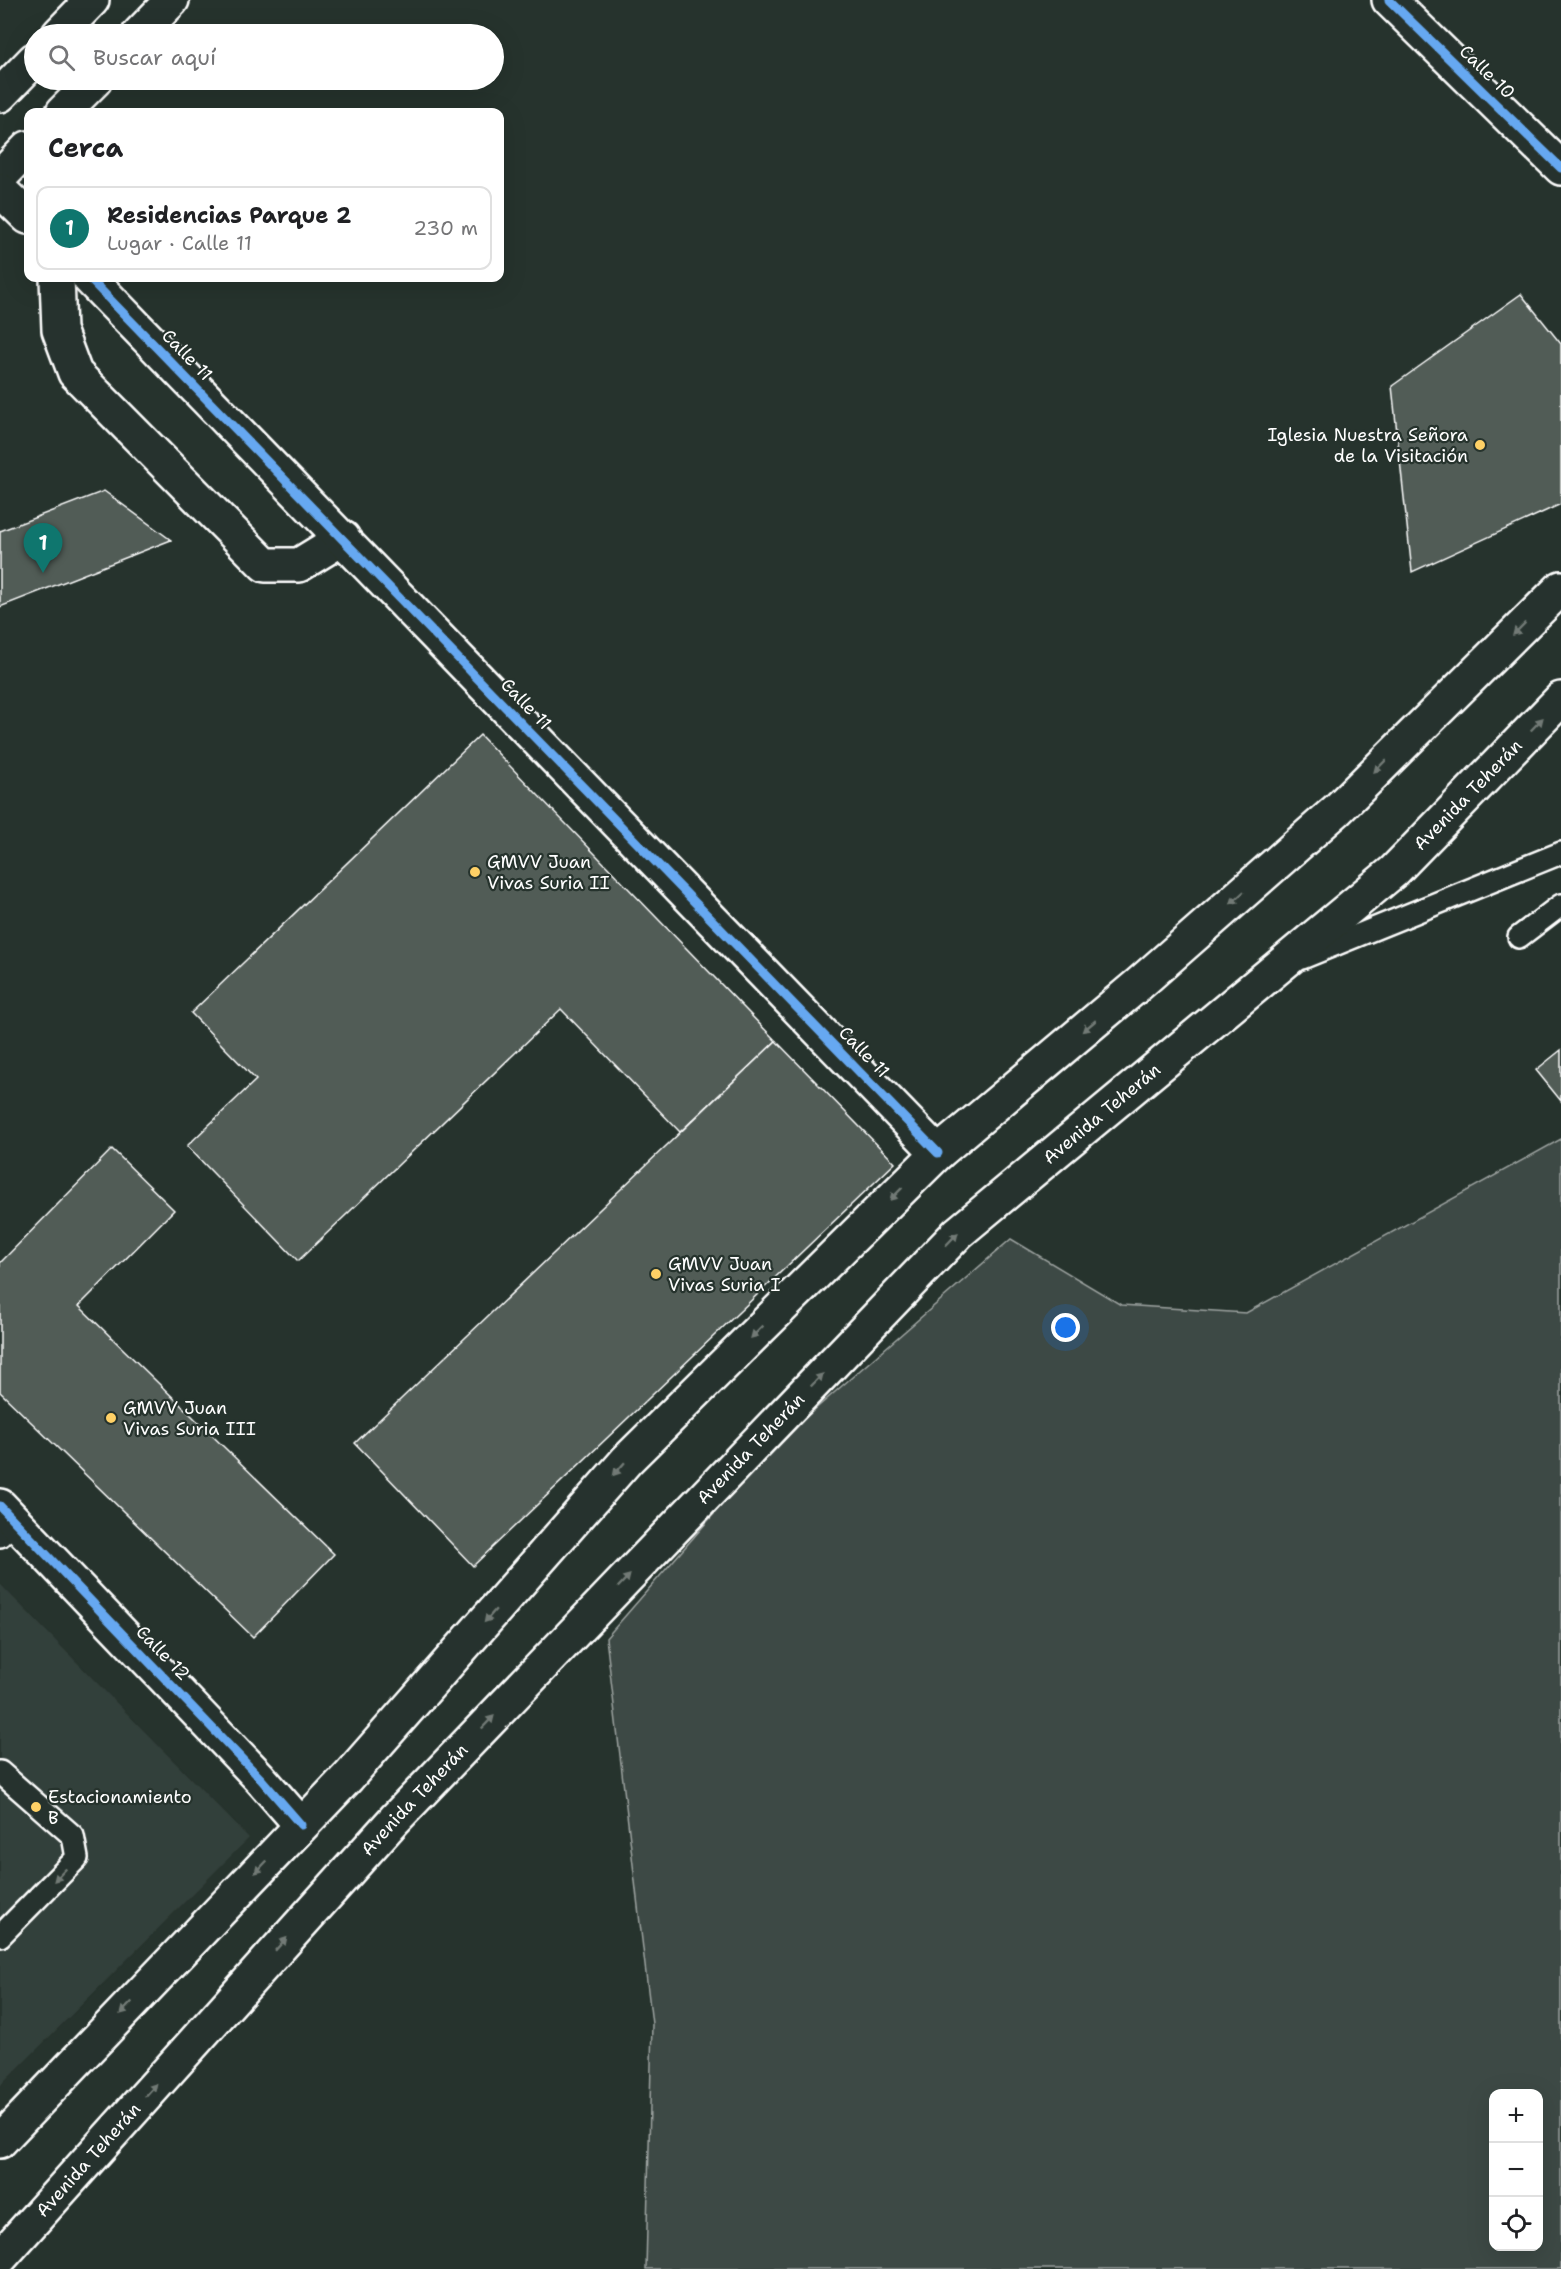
<!DOCTYPE html>
<html lang="es">
<head>
<meta charset="utf-8">
<style>
  body { margin:0; font-family:"Shantell Sans",sans-serif; background:#f2f2f2; color:#202124 }
  .controls { position:absolute; right:18px; bottom:18px; display:grid; overflow:hidden; border-radius:12px; box-shadow:0 6px 24px #0002 }
  .controls button { width:54px; height:54px; display:grid; place-items:center; padding:0; border:0; border-bottom:2px solid #e0e0e0; background:#fff; color:#202124; font:30px sans-serif }
  .you { position:absolute; left:1066px; top:1328px; width:21px; height:21px; margin:-15px; border:4px solid #fff; border-radius:50%; background:#1a73e8; box-shadow:0 0 0 9px #1a73e833 }
  .badge { display:grid; place-items:center; width:39px; height:39px; border-radius:50%; background:#0f766e; color:#fff; font-size:20px; font-weight:700 }
  .pin { position:absolute; translate:-50% -50px; filter:drop-shadow(0 2px 3px #0008) }
  .pin::after { content:''; position:absolute; top:32px; width:21px; height:18px; background:inherit; clip-path:polygon(0 0,100% 0,50% 100%) }
  .list { margin:0; padding:0; list-style:none }
  h2 { display:flex; justify-content:space-between; align-items:center; height:78px; margin:0; padding:0 24px; font-size:26px }
  h2 small { font-size:20px; font-weight:400; color:#757577 }
  .list li { display:grid; grid-template-columns:39px 1fr auto; gap:18px; align-items:center; box-sizing:border-box; height:84px; margin:0 12px 12px; padding:0 12px; border:2px solid #e0e0e0; border-radius:12px }
  .list b { display:block; font-size:22px; white-space:nowrap }
  .list p { margin:0; font-size:20px; white-space:nowrap; color:#757577 }
  .list em { font-size:20px; font-style:normal; color:#757577 }
  .icon { flex:none; width:33px; height:33px; fill:none; stroke:currentColor; stroke-width:2; stroke-linecap:round; stroke-linejoin:round }
  .map { position:relative; flex:none; width:1561px; height:2269px; overflow:hidden }
  .search { position:absolute; background:#fff; box-shadow:0 6px 24px #0002; left:24px; top:24px; width:480px; height:66px; display:flex; align-items:center; gap:15px; box-sizing:border-box; padding:0 21px; border-radius:33px; color:#757577; font-size:22px }
  .panel { position:absolute; background:#fff; box-shadow:0 6px 24px #0002; left:24px; top:108px; width:480px; height:174px; border-radius:12px }
  .map>svg:first-child { display:block }
  .built { fill:#333f3a }
  .green { fill:#3e4944; stroke:#9ea4a2; stroke-width:1.5; fill-rule:evenodd }
  .building { fill:#515c57; stroke:#fff; stroke-width:1.5 }
  .lines { fill:none; stroke-linecap:round; stroke-linejoin:round }
  .lane-casing { stroke:#fff; stroke-width:26 }
  .street-casing { stroke:#fff; stroke-width:38 }
  .secondary-casing { stroke:#fff; stroke-width:38 }
  .lane { stroke:#26332d; stroke-width:21 }
  .street { stroke:#26332d; stroke-width:33 }
  .secondary { stroke:#26332d; stroke-width:33 }
  .cycleway-casing { stroke:#26332d; stroke-width:13 }
  .cycleway { stroke:#66a8f1; stroke-width:9 }
  .oneway { fill:#727a76 }
  .poi-dot { fill:#ffd166; stroke:#26332d; stroke-width:2 }
  .labels { text-anchor:middle; stroke-width:4.5; stroke-linejoin:round; paint-order:stroke }
  .street-label { font-size:18px; fill:#fff; stroke:#26332d }
  .poi-label { font-size:18px; fill:#fff; stroke:#26332d; text-anchor:start }
</style>
</head>
<body>
<div class="map">
<svg width="1561" height="2269" viewBox="0 0 1561 2269">
  <rect width="100%" height="100%" fill="#26332d"/>
  <filter id="ink" filterUnits="userSpaceOnUse"><feTurbulence type="fractalNoise" baseFrequency=".0167" numOctaves="2"/><feDisplacementMap in="SourceGraphic" scale="12" xChannelSelector="R" yChannelSelector="G"/><feConvolveMatrix kernelMatrix="1 2 1 2 8 2 1 2 1" color-interpolation-filters="sRGB"/></filter>
  <g filter="url(#ink)">
    <path class="built" d="M 0,1584 L 249,1838 L 0,2086 Z"/>
    <path class="green" d="M 1561,1139 L 1561,2269 L 646,2269 L 652,2024 L 606,1638 L 774,1445 L 1011,1239 L 1121,1305 L 1246,1313 ZM 1494,2094 L 1538,2094 L 1538,2246 L 1494,2246 Z"/>
    <g class="building">
      <path d="M 1521,294 L 1561,344 L 1561,504 L 1412,572 L 1392,386 Z"/>
      <path d="M 104,491 L 171,540 L 0,607 L 0,531 Z"/>
      <path d="M 480,735 L 776,1041 L 680,1132 L 561,1009 L 298,1261 L 187,1146 L 256,1080 L 191,1013 Z"/>
      <path d="M 776,1041 L 895,1163 L 473,1566 L 355,1443 Z"/>
      <path d="M 1561,1050 L 1561,1101 L 1536,1070 Z"/>
      <path d="M 112,1149 L 174,1210 L 79,1306 L 334,1554 L 253,1637 L 0,1392 L 0,1263 Z"/>
    </g>
    <g class="lines">
      <g class="lane-casing">
        <g id="lane">
          <path d="M 1519,937 L 1561,905"/>
          <path d="M 1302,958 L 1561,853"/>
          <path d="M 0,1536 L 15,1521"/>
          <path d="M 0,1772 L 73,1836 L 77,1858 L 0,1936"/>
        </g>
      </g>
      <g class="street-casing">
        <g id="street">
          <path d="M 1389,0 L 1561,168"/>
          <path d="M 59,34 L 92,0"/>
          <path d="M 139,34 L 172,0"/>
          <path d="M 0,95 L 34,60"/>
          <path d="M 63,112 L 95,80"/>
          <path d="M 0,177 L 28,148"/>
          <path d="M 0,190 L 28,217"/>
          <path d="M 57,278 L 59,330 L 75,373 L 265,565 L 299,565 L 343,538"/>
          <path d="M 89,278 L 938,1153"/>
          <path d="M 0,1506 L 260,1778 L 301,1825"/>
        </g>
      </g>
      <g class="secondary-casing">
        <g id="secondary">
          <path d="M 0,2141 L 348,1777 L 627,1460 L 938,1153 L 1139,984 L 1337,810 L 1561,588"/>
          <path id="s1" d="M 0,2258 L 395,1819 L 958,1233 L 1394,871 L 1561,699"/>
        </g>
      </g>
      <use href="#lane" class="lane"/>
      <use href="#street" class="street"/>
      <use href="#secondary" class="secondary"/>
      <g class="cycleway-casing">
        <g id="cycleway">
          <path d="M 1389,0 L 1561,168"/>
          <path d="M 89,278 L 938,1153"/>
          <path d="M 0,1506 L 260,1778 L 301,1825"/>
        </g>
      </g>
      <use href="#cycleway" class="cycleway"/>
    </g>
    <defs><path id="oneway-solid" d="M-6-.8H1V-3.2L6.5 0L1 3.2V.8H-6Z" transform="scale(1.5)"/></defs>
    <g class="oneway">
      <use href="#oneway-solid" transform="translate(1519 629) rotate(135)"/>
      <use href="#oneway-solid" transform="translate(1537 724) rotate(-46)"/>
      <use href="#oneway-solid" transform="translate(1380 766) rotate(135)"/>
      <use href="#oneway-solid" transform="translate(1237 898) rotate(138)"/>
      <use href="#oneway-solid" transform="translate(1089 1026) rotate(140)"/>
      <use href="#oneway-solid" transform="translate(896 1194) rotate(135)"/>
      <use href="#oneway-solid" transform="translate(952 1239) rotate(-46)"/>
      <use href="#oneway-solid" transform="translate(757 1332) rotate(135)"/>
      <use href="#oneway-solid" transform="translate(817 1380) rotate(-46)"/>
      <use href="#oneway-solid" transform="translate(619 1469) rotate(131)"/>
      <use href="#oneway-solid" transform="translate(624 1581) rotate(-46)"/>
      <use href="#oneway-solid" transform="translate(490 1616) rotate(131)"/>
      <use href="#oneway-solid" transform="translate(488 1722) rotate(-46)"/>
      <use href="#oneway-solid" transform="translate(261 1867) rotate(134)"/>
      <use href="#oneway-solid" transform="translate(60 1875) rotate(134)"/>
      <use href="#oneway-solid" transform="translate(281 1944) rotate(-48)"/>
      <use href="#oneway-solid" transform="translate(126 2008) rotate(134)"/>
      <use href="#oneway-solid" transform="translate(151 2090) rotate(-48)"/>
    </g>
  </g>
  <g class="poi-dot">
    <circle cx="1480" cy="445" r="6"/>
    <circle cx="475" cy="872" r="6"/>
    <circle cx="656" cy="1274" r="6"/>
    <circle cx="111" cy="1418" r="6"/>
    <circle cx="36" cy="1807" r="6"/>
  </g>
  <g class="labels">
    <g class="street-label">
      <text transform="translate(1487 72) rotate(44)" y="6">Calle 10</text>
      <text transform="translate(187 355) rotate(46)" y="6">Calle 11</text>
      <text transform="translate(526 704) rotate(46)" y="6">Calle 11</text>
      <text dy="6" stroke="none"><textPath href="#s1" startOffset="2076">Avenida Teherán</textPath></text>
      <text transform="translate(864 1052) rotate(46)" y="6">Calle 11</text>
      <text dy="6" stroke="none"><textPath href="#s1" startOffset="1590">Avenida Teherán</textPath></text>
      <text dy="6" stroke="none"><textPath href="#s1" startOffset="1104">Avenida Teherán</textPath></text>
      <text transform="translate(163 1653) rotate(46)" y="6">Calle 12</text>
      <text dy="6" stroke="none"><textPath href="#s1" startOffset="618">Avenida Teherán</textPath></text>
      <text dy="6" stroke="none"><textPath href="#s1" startOffset="132">Avenida Teherán</textPath></text>
    </g>
    <g class="poi-label">
      <text x="1468" y="441" text-anchor="end">Iglesia Nuestra Señora<tspan x="1468" dy="21">de la Visitación</tspan></text>
      <text x="487" y="868">GMVV Juan<tspan x="487" dy="21">Vivas Suria II</tspan></text>
      <text x="668" y="1270">GMVV Juan<tspan x="668" dy="21">Vivas Suria I</tspan></text>
      <text x="123" y="1414">GMVV Juan<tspan x="123" dy="21">Vivas Suria III</tspan></text>
      <text x="48" y="1803">Estacionamiento<tspan x="48" dy="21">B</tspan></text>
    </g>
  </g>
</svg>
<div class="controls">
<button>+</button>
<button>−</button>
<button><svg class="icon" aria-label="locate" viewBox="0 0 24 24"><circle cx="12" cy="12" r="6"/><path d="M12 2v4M12 18v4M2 12h4M18 12h4"/></svg></button>
</div>
<div class="you"></div>
<div class="pin badge" style="left:43px;top:573px">1</div>
<div class="search"><svg class="icon" aria-label="search" viewBox="0 0 24 24"><circle cx="10" cy="10" r="6"/><path d="M15 15l6 6"/></svg>Buscar aquí</div>
<section class="panel">
<h2>Cerca<small></small></h2>
<ul class="list">
<li><span class="badge">1</span><div><b>Residencias Parque 2</b><p>Lugar · Calle 11</p></div><em>230 m</em></li>
</ul>
</section>
</div>
</body>
</html>
